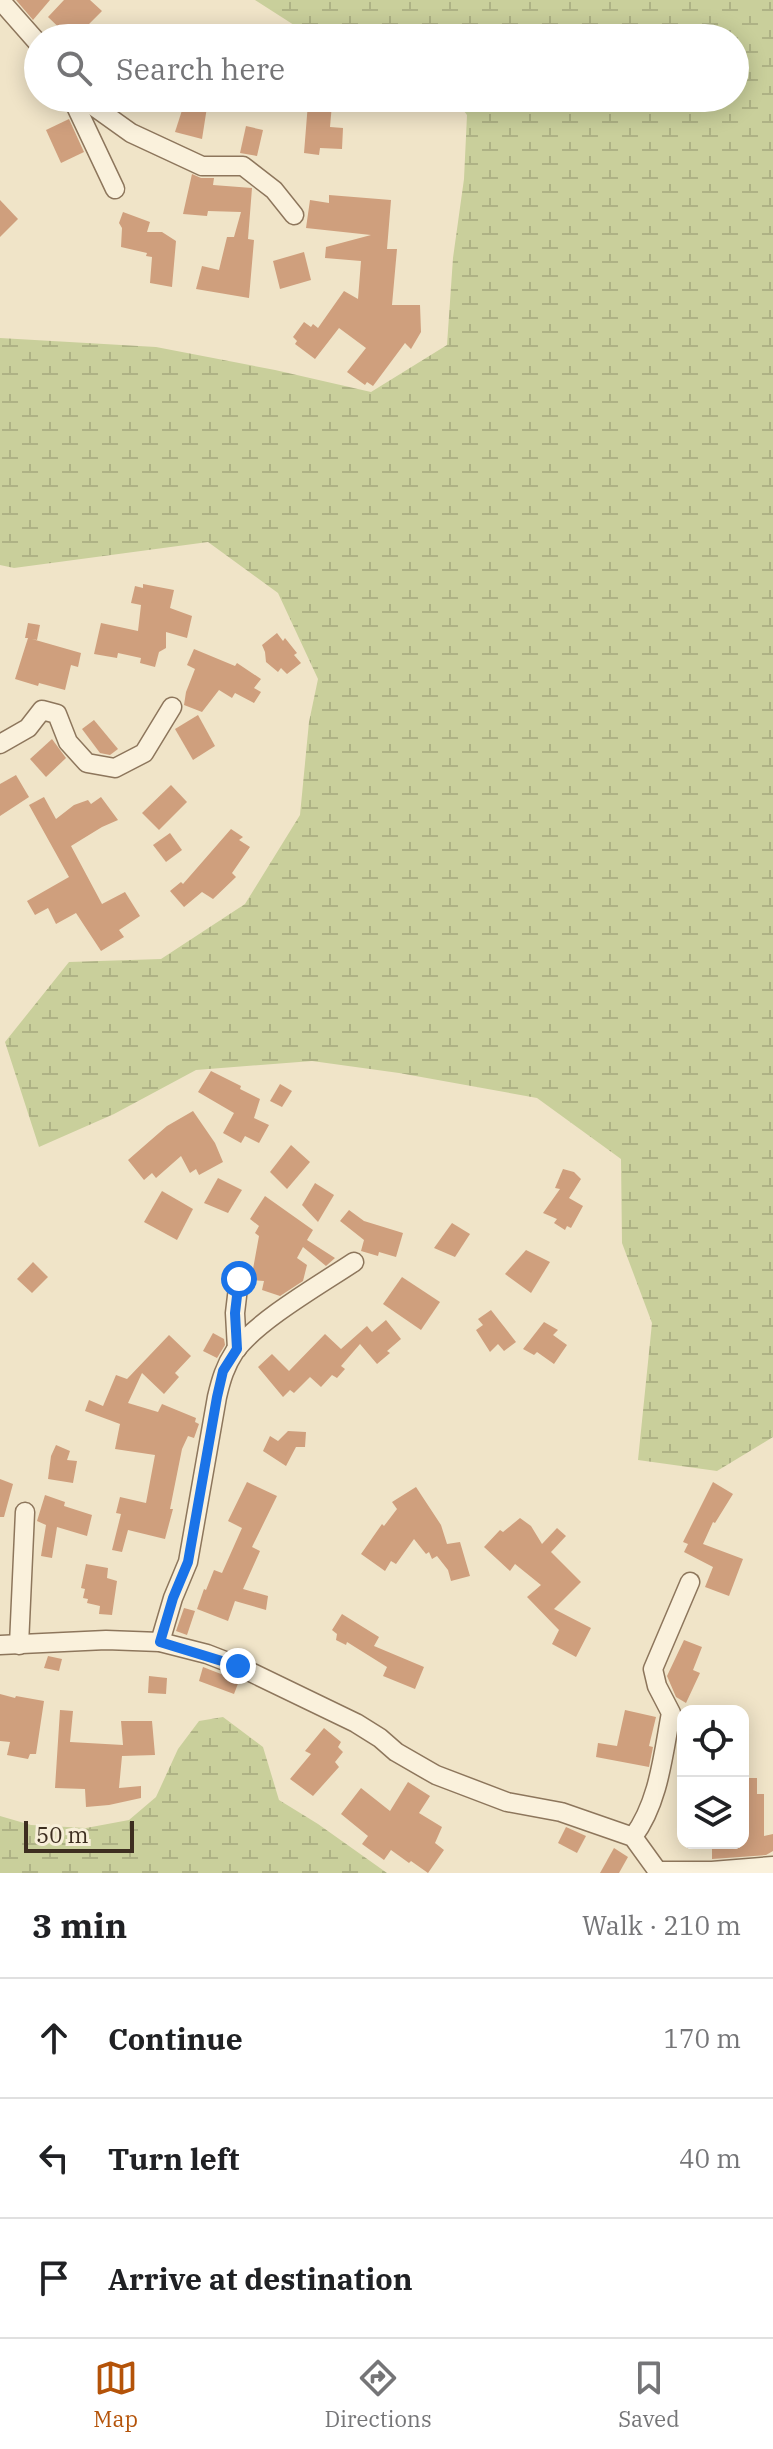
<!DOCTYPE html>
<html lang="en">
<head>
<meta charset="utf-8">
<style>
  body { margin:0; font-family:"IBM Plex Serif",serif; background:#f2f2f2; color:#202124 }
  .controls { position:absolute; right:24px; bottom:24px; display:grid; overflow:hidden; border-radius:16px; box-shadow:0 4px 20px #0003 }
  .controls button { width:72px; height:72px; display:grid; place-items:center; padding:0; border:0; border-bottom:2px solid #e0e0e0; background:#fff; color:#202124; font:40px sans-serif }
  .scale { position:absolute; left:24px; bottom:20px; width:110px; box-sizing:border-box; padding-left:8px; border:4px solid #3d2e20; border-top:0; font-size:22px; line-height:28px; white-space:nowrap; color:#3d2e20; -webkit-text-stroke:6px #f7eed8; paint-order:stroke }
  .stop { position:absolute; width:24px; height:24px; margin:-18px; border:6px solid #1a73e8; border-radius:50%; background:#fff }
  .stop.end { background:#1a73e8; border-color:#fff; box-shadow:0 2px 8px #0008 }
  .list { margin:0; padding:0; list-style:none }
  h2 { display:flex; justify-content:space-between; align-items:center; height:104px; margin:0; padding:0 32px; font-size:34px }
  h2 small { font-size:26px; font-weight:400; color:#757577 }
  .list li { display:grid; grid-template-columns:52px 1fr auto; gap:24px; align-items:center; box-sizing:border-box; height:120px; padding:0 32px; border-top:2px solid #e0e0e0 }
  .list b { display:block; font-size:30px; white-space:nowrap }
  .list em { font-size:26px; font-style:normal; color:#757577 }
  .icon { flex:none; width:44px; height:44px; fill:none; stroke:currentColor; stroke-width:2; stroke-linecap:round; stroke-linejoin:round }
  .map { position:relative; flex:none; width:773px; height:1873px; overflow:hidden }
  .search { position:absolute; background:#fff; box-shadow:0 4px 20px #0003; left:24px; right:24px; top:24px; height:88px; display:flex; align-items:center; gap:20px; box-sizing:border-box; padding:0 28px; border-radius:44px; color:#757577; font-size:30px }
  .sheet { height:464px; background:#fff }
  nav { display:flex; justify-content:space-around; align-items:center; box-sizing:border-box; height:112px; border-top:2px solid #e0e0e0; background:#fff; font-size:22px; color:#757577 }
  nav a { display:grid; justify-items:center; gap:4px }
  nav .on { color:#b45309 }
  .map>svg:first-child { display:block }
  .wetland { fill:url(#wetland-marsh) }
  .building { fill:#cf9f7d }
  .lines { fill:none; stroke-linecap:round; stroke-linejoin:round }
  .minor-casing { stroke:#8d765c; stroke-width:21 }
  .minor { stroke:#faf1dc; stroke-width:18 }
  .route { stroke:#1a73e8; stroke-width:10 }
</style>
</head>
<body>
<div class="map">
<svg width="773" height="1873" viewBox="0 0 773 1873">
  <defs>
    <pattern id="wetland-marsh" width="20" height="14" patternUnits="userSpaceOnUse" patternTransform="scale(2)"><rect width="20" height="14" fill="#c9cf9b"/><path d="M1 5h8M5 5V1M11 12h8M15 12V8" fill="none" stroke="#aeb285"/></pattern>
  </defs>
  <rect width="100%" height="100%" fill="#f0e4c8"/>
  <g class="wetland">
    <path d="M 255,0 L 773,0 L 773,1437 L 717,1471 L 638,1460 L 652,1323 L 622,1243 L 621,1159 L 537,1098 L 399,1073 L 312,1061 L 196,1070 L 114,1114 L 39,1147 L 5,1042 L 69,962 L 161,959 L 245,904 L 300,815 L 309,722 L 318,679 L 278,593 L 208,542 L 14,568 L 0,565 L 0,338 L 156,347 L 275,370 L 371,392 L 447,345 L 453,258 L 464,179 L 467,115 L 454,98 L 735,98 L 735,38 L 338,38 L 308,34 Z"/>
    <path d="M 223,1717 L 263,1747 L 279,1800 L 318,1824 L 387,1873 L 0,1873 L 0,1816 L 31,1825 L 86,1828 L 129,1820 L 156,1797 L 178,1749 L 199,1721 Z"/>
  </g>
  <g class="building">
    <path d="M 16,0 L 50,0 L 33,20 Z"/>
    <path d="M 64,0 L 90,0 L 102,11 L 88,25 L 103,38 L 70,38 L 48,17 Z"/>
    <path d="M 211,98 L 253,98 L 251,112 L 210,102 Z"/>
    <path d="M 185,101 L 207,107 L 202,139 L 175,132 Z"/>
    <path d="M 308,103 L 332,104 L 330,127 L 343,128 L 342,149 L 320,148 L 319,155 L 304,153 Z"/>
    <path d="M 69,119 L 84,152 L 61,163 L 46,130 Z"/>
    <path d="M 246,126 L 263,130 L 257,156 L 240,153 Z"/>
    <path d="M 192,174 L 201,178 L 214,178 L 213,185 L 252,188 L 248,239 L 254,240 L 249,298 L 196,289 L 202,266 L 219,270 L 227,237 L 234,237 L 241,212 L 208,211 L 207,216 L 183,214 Z"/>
    <path d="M 329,195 L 391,200 L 387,249 L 397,249 L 392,305 L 420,305 L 421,332 L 411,349 L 405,343 L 373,386 L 367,382 L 365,385 L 347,372 L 366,348 L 339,328 L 315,359 L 295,344 L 297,341 L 293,337 L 304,322 L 311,327 L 313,324 L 318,328 L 344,291 L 358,299 L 361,261 L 325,258 L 326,247 L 371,235 L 306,228 L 310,200 L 329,203 Z"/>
    <path d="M 0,200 L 18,219 L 0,237 Z"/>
    <path d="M 123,212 L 150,222 L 147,232 L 162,232 L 176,241 L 172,287 L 150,283 L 152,257 L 146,256 L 147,253 L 121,247 L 122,228 L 119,223 Z"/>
    <path d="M 304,252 L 311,280 L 280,289 L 273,261 Z"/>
    <path d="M 143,584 L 174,590 L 170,608 L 192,616 L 187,638 L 166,632 L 166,648 L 159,652 L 155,667 L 140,663 L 141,658 L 118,653 L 117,658 L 94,654 L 101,623 L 138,631 L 141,605 L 131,603 L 135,586 L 143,588 Z"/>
    <path d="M 28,623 L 40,625 L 37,640 L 32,639 L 81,653 L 78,667 L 71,665 L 65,690 L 39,683 L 38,686 L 15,679 L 28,638 L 25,638 Z"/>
    <path d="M 277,633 L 283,641 L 285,638 L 297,653 L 294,655 L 301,663 L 287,674 L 281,668 L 278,672 L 266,662 L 265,652 L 262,645 Z"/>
    <path d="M 194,649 L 235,666 L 237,663 L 261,679 L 254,688 L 261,692 L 254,703 L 235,693 L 232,698 L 219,690 L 202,712 L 184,705 L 186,692 L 195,669 L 187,665 Z"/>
    <path d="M 198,715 L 215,746 L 193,760 L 175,729 Z"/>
    <path d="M 94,720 L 118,749 L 110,755 L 100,753 L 82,729 Z"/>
    <path d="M 52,739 L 66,758 L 46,777 L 30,759 Z"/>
    <path d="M 16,775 L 29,797 L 0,816 L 0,784 Z"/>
    <path d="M 171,785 L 187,802 L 159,830 L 142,813 Z"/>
    <path d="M 44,797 L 56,819 L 74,805 L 88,800 L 91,804 L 101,797 L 118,820 L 102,827 L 71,846 L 102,904 L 125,892 L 140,916 L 119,930 L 124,937 L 101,951 L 76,913 L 56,924 L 48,908 L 35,915 L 27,901 L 69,877 L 29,805 Z"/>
    <path d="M 231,829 L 243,837 L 239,840 L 250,847 L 232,873 L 236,877 L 213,899 L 202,892 L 184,907 L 170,891 L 181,882 L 183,884 Z"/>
    <path d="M 170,833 L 182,850 L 166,862 L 153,845 Z"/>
    <path d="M 211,1071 L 241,1086 L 240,1089 L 260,1099 L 254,1118 L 269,1125 L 259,1143 L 245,1136 L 241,1143 L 223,1133 L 234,1113 L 198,1092 Z"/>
    <path d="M 280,1084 L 292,1091 L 282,1107 L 270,1101 Z"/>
    <path d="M 193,1111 L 215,1143 L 223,1162 L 199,1175 L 196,1169 L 190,1173 L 181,1156 L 156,1178 L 152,1173 L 144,1180 L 128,1160 L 167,1126 Z"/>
    <path d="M 291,1145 L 310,1162 L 287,1189 L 270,1172 Z"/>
    <path d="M 563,1169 L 574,1172 L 581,1179 L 569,1198 L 583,1206 L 571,1228 L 567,1226 L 565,1230 L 554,1223 L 557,1219 L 543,1213 L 560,1189 L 555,1188 Z"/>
    <path d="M 218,1178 L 242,1190 L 228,1213 L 204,1203 Z"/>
    <path d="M 315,1183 L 334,1195 L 318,1222 L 302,1205 Z"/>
    <path d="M 162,1191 L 193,1209 L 177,1240 L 144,1222 Z"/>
    <path d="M 265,1196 L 313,1230 L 307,1240 L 335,1258 L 326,1266 L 303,1247 L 297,1258 L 307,1265 L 303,1281 L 280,1296 L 262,1290 L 264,1281 L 251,1280 L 259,1236 L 255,1233 L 259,1226 L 250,1219 Z"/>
    <path d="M 349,1210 L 364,1221 L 403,1233 L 396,1257 L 379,1252 L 378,1256 L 361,1251 L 364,1240 L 340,1221 Z"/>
    <path d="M 452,1223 L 470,1234 L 455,1257 L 434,1248 Z"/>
    <path d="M 526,1250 L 550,1262 L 531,1293 L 505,1274 Z"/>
    <path d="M 33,1262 L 48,1277 L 32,1293 L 17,1279 Z"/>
    <path d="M 402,1277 L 440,1302 L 421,1330 L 383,1304 Z"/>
    <path d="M 491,1310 L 516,1342 L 504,1351 L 498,1344 L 490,1352 L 476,1330 L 483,1325 L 478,1319 Z"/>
    <path d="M 386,1320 L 401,1339 L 387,1351 L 390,1353 L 377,1364 L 360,1344 L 341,1366 L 345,1369 L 337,1378 L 332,1375 L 321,1387 L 310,1377 L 294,1393 L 290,1390 L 283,1397 L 258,1367 L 272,1354 L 289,1371 L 325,1334 L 341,1349 L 367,1326 L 372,1332 Z"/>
    <path d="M 544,1322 L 558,1330 L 553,1335 L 567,1345 L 554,1364 L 537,1352 L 534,1355 L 523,1349 Z"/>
    <path d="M 213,1333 L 224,1339 L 225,1345 L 217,1358 L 203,1351 Z"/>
    <path d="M 169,1335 L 191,1356 L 175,1373 L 179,1377 L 164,1394 L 142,1373 L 128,1403 L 158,1412 L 162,1404 L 196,1418 L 195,1422 L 199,1424 L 194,1438 L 188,1436 L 182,1449 L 170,1509 L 173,1509 L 165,1539 L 128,1530 L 122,1552 L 112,1550 L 121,1514 L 116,1513 L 120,1497 L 146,1503 L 155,1455 L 115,1449 L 120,1424 L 85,1411 L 89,1400 L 103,1406 L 116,1375 L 127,1379 Z"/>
    <path d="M 288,1431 L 306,1432 L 305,1447 L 296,1447 L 286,1466 L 263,1451 L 270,1436 L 278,1441 Z"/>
    <path d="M 56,1445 L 70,1451 L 67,1460 L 77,1461 L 73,1483 L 48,1479 L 51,1456 Z"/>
    <path d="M 0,1479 L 13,1484 L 4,1517 L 0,1517 Z"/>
    <path d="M 247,1482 L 277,1496 L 252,1547 L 260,1551 L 243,1589 L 268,1596 L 266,1610 L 235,1601 L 228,1621 L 197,1609 L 204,1589 L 206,1590 L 214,1570 L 222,1573 L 242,1528 L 228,1521 Z"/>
    <path d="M 713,1482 L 733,1494 L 715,1523 L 713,1522 L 703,1544 L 743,1559 L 729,1596 L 705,1587 L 713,1567 L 684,1552 L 688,1544 L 683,1542 Z"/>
    <path d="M 416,1487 L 441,1525 L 447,1544 L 460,1542 L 470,1576 L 451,1581 L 448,1570 L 437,1556 L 432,1559 L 429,1552 L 426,1554 L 414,1539 L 396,1564 L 391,1561 L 385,1571 L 361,1554 L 382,1524 L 384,1526 L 397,1509 L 392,1502 Z"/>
    <path d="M 45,1495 L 65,1502 L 64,1506 L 92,1515 L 87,1536 L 57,1527 L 52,1558 L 41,1556 L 46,1525 L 37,1521 Z"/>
    <path d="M 520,1518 L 531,1526 L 542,1544 L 557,1528 L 566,1536 L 551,1552 L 581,1582 L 554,1609 L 591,1628 L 576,1657 L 552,1644 L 559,1630 L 527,1597 L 541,1585 L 515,1564 L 510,1571 L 484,1547 L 500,1530 L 503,1532 Z"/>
    <path d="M 86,1564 L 108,1568 L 107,1578 L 117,1581 L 112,1615 L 99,1614 L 100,1606 L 87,1603 L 88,1599 L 83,1598 L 85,1589 L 81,1588 Z"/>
    <path d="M 184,1608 L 195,1611 L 187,1635 L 176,1631 Z"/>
    <path d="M 342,1614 L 379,1637 L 374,1646 L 424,1667 L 415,1689 L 383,1676 L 387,1667 L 347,1642 L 346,1645 L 336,1640 L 337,1634 L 332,1630 Z"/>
    <path d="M 684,1640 L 702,1647 L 693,1670 L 700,1673 L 686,1703 L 676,1697 L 667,1676 Z"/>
    <path d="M 48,1656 L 62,1659 L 59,1671 L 44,1668 Z"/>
    <path d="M 203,1667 L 239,1681 L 234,1694 L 199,1681 Z"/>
    <path d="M 149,1676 L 167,1678 L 166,1694 L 148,1693 Z"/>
    <path d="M 0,1694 L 15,1698 L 16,1696 L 44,1701 L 36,1754 L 30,1754 L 28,1759 L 7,1755 L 10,1742 L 0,1741 Z"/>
    <path d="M 60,1710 L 73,1711 L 70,1742 L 123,1745 L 121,1721 L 152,1721 L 155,1755 L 122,1756 L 119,1788 L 141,1786 L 141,1798 L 109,1805 L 86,1807 L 85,1789 L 55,1788 Z"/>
    <path d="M 625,1710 L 656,1717 L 649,1746 L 653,1747 L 649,1767 L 596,1757 L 598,1743 L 617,1746 Z"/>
    <path d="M 324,1728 L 341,1742 L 338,1747 L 343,1752 L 335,1762 L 339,1767 L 313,1796 L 290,1779 L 311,1754 L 305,1751 Z"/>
    <path d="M 743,1778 L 757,1778 L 757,1794 L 764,1794 L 764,1836 L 773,1834 L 773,1851 L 766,1855 L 712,1859 L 712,1843 L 743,1843 Z"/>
    <path d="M 408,1782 L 430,1796 L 419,1813 L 442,1827 L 435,1843 L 444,1850 L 428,1873 L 411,1861 L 409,1863 L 391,1850 L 384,1860 L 362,1844 L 368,1836 L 341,1814 L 361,1788 L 390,1811 Z"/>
    <path d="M 566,1827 L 586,1836 L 577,1853 L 558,1843 Z"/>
    <path d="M 614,1848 L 628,1857 L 619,1873 L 600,1873 Z"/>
  </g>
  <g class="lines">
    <g class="minor-casing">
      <g id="minor">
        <path d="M 0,0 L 38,43"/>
        <path d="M 72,98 L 115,189"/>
        <path d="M 82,98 L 131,133 L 202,166 L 243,166 L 274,190 L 294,215"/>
        <path d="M 0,744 L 28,728 L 42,710 L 57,714 L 68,742 L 87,763 L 115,768 L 144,753 L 172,707"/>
        <path d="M 237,1349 L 235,1313 L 239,1279"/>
        <path d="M 160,1642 L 173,1598 L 188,1562 L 217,1397 C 221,1380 225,1366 235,1351 C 258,1320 321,1284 354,1262"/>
        <path d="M 0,1645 L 106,1640 L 160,1642 L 207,1654 L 238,1666 L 356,1723 L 380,1738 L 396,1752 L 436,1775 L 507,1802 L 561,1812 L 633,1837 L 659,1873"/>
        <path d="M 19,1645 L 25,1512"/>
        <path d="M 633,1837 C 659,1802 663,1755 671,1713 L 657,1686 L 653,1669 L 690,1582"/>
        <path d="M 658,1871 L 712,1871 L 773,1866"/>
      </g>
    </g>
    <use href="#minor" class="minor"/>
  </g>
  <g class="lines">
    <path class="route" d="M 238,1666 L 160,1642 L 173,1598 L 188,1562 L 217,1397 L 223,1371 L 237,1349 L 235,1313 L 239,1279"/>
  </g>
</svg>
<div class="controls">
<button><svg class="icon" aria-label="locate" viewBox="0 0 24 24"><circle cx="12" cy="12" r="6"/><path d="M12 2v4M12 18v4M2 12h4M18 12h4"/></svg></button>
<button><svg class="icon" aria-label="layers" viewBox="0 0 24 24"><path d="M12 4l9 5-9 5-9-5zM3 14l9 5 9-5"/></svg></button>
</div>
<div class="scale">50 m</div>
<div class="stop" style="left:239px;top:1279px"></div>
<div class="stop end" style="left:238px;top:1666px"></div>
<div class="search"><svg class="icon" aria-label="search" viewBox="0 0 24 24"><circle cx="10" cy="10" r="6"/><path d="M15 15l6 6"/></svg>Search here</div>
</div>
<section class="sheet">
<h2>3 min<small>Walk · 210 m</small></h2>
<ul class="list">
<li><svg class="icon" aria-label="ahead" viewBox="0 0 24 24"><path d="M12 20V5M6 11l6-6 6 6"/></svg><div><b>Continue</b></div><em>170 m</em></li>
<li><svg class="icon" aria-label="left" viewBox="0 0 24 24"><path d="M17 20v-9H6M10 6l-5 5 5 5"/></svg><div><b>Turn left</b></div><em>40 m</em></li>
<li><svg class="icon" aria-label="arrive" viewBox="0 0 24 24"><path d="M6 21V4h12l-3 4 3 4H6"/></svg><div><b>Arrive at destination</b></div></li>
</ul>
</section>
<nav>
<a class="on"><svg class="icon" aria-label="map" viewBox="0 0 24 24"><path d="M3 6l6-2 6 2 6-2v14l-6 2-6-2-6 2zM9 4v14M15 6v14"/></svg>Map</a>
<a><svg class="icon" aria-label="directions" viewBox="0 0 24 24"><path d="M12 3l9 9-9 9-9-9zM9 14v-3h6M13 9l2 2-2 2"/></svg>Directions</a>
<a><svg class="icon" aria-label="saved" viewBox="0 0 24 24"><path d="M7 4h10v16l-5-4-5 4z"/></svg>Saved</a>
</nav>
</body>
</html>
